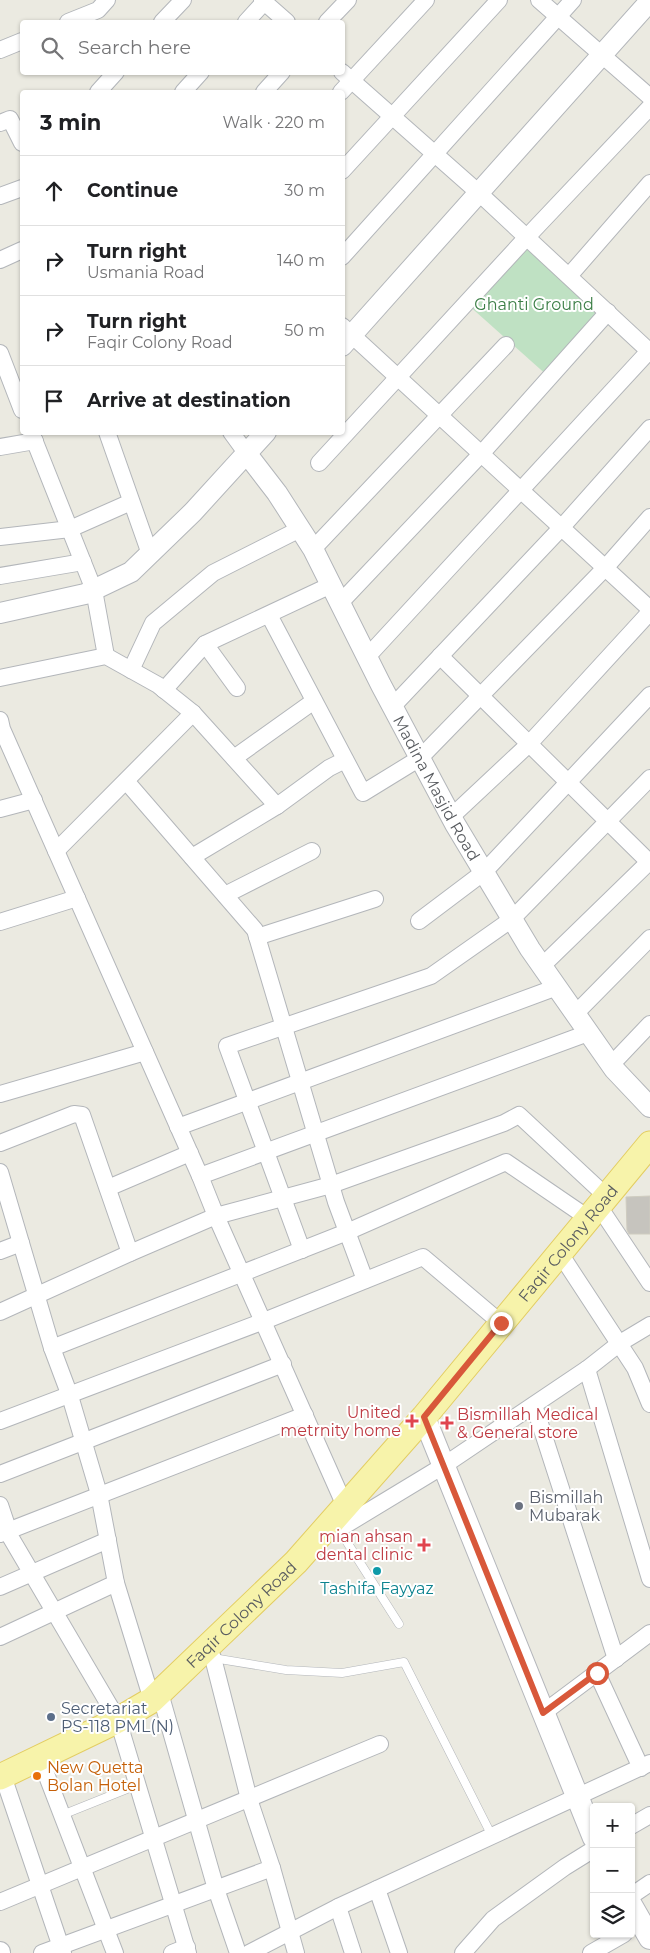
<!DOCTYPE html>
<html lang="en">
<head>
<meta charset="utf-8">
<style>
  body { margin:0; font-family:Montserrat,sans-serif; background:#f6f6f6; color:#202124 }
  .controls { position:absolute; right:15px; bottom:15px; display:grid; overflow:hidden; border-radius:5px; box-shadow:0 1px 4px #0004 }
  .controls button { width:45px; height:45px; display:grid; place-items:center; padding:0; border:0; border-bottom:1px solid #e0e0e0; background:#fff; color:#202124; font:25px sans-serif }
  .stop { position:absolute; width:15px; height:15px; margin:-11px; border:4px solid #d8583a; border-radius:50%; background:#fff }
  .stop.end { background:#d8583a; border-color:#fff; box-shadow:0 1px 5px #0008 }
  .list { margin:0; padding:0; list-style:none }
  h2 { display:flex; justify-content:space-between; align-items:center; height:65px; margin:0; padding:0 20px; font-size:21px }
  h2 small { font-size:16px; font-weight:400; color:#757577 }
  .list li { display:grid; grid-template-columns:32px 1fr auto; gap:15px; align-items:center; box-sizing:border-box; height:70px; padding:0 20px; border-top:1px solid #e0e0e0 }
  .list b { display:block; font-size:19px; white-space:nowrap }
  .list p { margin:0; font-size:16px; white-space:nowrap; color:#757577 }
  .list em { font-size:16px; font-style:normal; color:#757577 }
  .icon { flex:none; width:28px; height:28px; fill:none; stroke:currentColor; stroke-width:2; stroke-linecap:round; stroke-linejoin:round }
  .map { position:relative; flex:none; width:650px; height:1953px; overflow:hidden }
  .search { position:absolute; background:#fff; box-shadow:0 1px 4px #0004; left:20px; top:20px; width:325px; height:55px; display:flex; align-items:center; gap:12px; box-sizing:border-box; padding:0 18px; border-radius:5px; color:#757577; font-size:19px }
  .panel { position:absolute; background:#fff; box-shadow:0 1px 4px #0004; left:20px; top:90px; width:325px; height:345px; border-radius:5px }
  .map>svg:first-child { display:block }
  .green { fill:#bfe1c3 }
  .building { fill:#c6c4be; stroke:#cfccc0 }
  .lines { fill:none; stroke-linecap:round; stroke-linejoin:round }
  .service-casing { stroke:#b3b6ba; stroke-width:9 }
  .minor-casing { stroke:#b3b6ba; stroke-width:18 }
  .tertiary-casing { stroke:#b3b6ba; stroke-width:22 }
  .secondary-casing { stroke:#b5b7bc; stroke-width:24 }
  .primary-casing { stroke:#e3cd62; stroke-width:27 }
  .service { stroke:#fff; stroke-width:8 }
  .minor { stroke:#fff; stroke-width:16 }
  .tertiary { stroke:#fff; stroke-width:20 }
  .secondary { stroke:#fff; stroke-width:22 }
  .primary { stroke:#f7f3aa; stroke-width:25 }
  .route { stroke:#d8583a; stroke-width:6 }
  .health-dot { fill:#e0444e; stroke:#fff; stroke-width:2 }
  .worship-dot { fill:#6b7280; stroke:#fff; stroke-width:2 }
  .culture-dot { fill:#0f9aa8; stroke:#fff; stroke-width:2 }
  .service-dot { fill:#5c6f8a; stroke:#fff; stroke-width:2 }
  .food-dot { fill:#e8710a; stroke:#fff; stroke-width:2 }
  .labels { text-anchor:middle; stroke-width:4; stroke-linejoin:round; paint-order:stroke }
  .park-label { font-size:16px; fill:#3b7e46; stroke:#fff }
  .street-label { font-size:16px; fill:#595c60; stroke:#fff }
  .health-label { font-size:16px; fill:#be3a42; stroke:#fff; text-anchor:end }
  .worship-label { font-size:16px; fill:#5b616d; stroke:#fff; text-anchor:start }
  .culture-label { font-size:16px; fill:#0d838f; stroke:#fff }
  .service-label { font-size:16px; fill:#4e5e75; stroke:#fff; text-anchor:start }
  .food-label { font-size:16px; fill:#c56008; stroke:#fff; text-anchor:start }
</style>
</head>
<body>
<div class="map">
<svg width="650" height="1953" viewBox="0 0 650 1953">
  <rect width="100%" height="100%" fill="#ebeae1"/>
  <path class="green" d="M 527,237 L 608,312 L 549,377 L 466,303 Z"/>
  <path class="building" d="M 650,1196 L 650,1234 L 629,1234 L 627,1230 L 626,1197 Z"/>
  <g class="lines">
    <g class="service-casing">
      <g id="service">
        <path d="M 338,1528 L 399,1624"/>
        <path d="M 213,1658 L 286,1670 L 342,1673 L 404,1662 L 492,1836"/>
        <path d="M 62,1815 L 137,1785"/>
      </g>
    </g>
    <g class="minor-casing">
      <g id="minor">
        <path d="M 262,0 L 287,22"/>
        <path d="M 539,0 L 650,97"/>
        <path d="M 68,22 L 98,10 L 107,0"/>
        <path d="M 162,22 L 183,0"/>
        <path d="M 246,22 L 266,0"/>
        <path d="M 327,22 L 348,0"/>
        <path d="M 0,50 L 22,41"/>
        <path d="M 342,72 L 479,193 L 650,352"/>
        <path d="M 98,92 L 116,72"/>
        <path d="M 183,92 L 201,72"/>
        <path d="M 264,92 L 282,72"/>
        <path d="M 341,92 L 426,0"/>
        <path d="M 0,123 L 10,119 L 22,143"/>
        <path d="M 342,171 L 499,0"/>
        <path d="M 0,196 L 22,188"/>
        <path d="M 342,257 L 573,0"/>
        <path d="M 0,260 L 22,250"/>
        <path d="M 569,276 L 650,183"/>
        <path d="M 342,326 L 650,609"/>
        <path d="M 0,353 L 22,410"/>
        <path d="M 31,432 L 94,590 L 106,656"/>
        <path d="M 107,432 L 150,554"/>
        <path d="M 231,432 L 247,454"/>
        <path d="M 0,447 L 35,441"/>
        <path d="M 319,463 L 527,237 L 650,107"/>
        <path d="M 0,537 L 70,529 L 131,502"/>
        <path d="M 313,549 L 506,345"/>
        <path d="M 0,576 L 83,562"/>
        <path d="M 340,603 L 482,453 L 608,312"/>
        <path d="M 269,615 L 363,793 L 420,758 L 606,567 L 650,517"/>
        <path d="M 205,644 L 237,688"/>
        <path d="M 440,656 L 650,863"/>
        <path d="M 367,657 L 649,351"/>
        <path d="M 131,670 L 153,623 L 213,573 L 300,529"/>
        <path d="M 0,678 L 106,656 L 158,685 L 193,713 L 277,806"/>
        <path d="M 164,690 L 205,644 L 331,585"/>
        <path d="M 393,706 L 562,527 L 650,428"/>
        <path d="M 0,720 L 2,729 L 200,1176 L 216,1216 L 345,1506"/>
        <path d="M 234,758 L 314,701"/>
        <path d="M 126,781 L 255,930 L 336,1202 L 365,1280"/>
        <path d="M 0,809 L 34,800"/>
        <path d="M 451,817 L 529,744 L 650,612"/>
        <path d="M 56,851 L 193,713"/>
        <path d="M 192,857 L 277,806 L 329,768 L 345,760"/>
        <path d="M 225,895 L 312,851"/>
        <path d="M 419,921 L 484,872 L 650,695"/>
        <path d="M 0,922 L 77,898"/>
        <path d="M 257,937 L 375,899"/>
        <path d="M 542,966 L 650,861"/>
        <path d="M 575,1014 L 650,938"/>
        <path d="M 611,1065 L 650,1024"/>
        <path d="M 0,1094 L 145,1052"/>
        <path d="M 178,1127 L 557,987"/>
        <path d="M 0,1143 L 74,1114 L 82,1115 L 130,1253"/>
        <path d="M 0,1172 L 52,1348 L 70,1396 L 99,1494 L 116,1583 L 152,1700"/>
        <path d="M 200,1176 L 588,1033"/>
        <path d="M 108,1188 L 190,1153"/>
        <path d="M 598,1205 L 650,1283"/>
        <path d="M 302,1250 L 227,1046 L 431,976 L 512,919 L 650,778"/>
        <path d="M 0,1251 L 21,1243"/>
        <path d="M 559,1252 L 635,1368 L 650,1404"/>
        <path d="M 0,1312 L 130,1253 L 216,1216 L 331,1185 L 504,1123 L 519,1115 L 606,1196"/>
        <path d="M 52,1348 L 347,1232 L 506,1162 L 588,1218"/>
        <path d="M 587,1369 L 650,1579"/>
        <path d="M 534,1405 L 616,1659"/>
        <path d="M 0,1421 L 264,1321 L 423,1257 L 501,1323"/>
        <path d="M 0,1474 L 283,1364"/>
        <path d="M 0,1505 L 11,1538 L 118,1720 L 188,1953"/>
        <path d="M 339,1529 L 443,1466 L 587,1369 L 620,1343 L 650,1325"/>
        <path d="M 0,1534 L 305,1415"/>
        <path d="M 0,1587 L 108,1540"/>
        <path d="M 0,1637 L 116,1583"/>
        <path d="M 597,1673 L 641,1768"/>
        <path d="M 160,1693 L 216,1889 L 238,1953"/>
        <path d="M 543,1713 L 650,1633"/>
        <path d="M 40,1758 L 115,1953"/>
        <path d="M 3,1776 L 63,1953"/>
        <path d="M 631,1826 L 650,1815"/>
        <path d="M 272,1868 L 296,1953"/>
        <path d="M 377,1889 L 399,1953"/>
        <path d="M 631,1896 L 650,1883"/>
        <path d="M 0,1902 L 380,1744"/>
        <path d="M 338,1907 L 353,1953"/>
        <path d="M 42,1953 L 272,1868 L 249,1799 L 213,1658"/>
        <path d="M 172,1953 L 187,1947"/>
        <path d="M 249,1953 L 338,1907 L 650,1763"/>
        <path d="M 463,1953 L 493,1919 L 565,1867 L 594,1849"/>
        <path d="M 591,1953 L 624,1934"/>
      </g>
    </g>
    <g class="tertiary-casing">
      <g id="tertiary">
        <path d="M 342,346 L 650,1"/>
        <path id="s1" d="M 247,454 L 277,493 L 313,549 L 381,685 L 455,824 L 530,949 L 614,1069 L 650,1107"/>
        <path d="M 0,613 L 85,594 L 131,572 L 193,512 L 266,432"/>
        <path d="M 0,1952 L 0,1953"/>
      </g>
    </g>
    <g class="secondary-casing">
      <g id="secondary">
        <path d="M 424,1417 L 594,1838"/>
        <path d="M 631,1905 L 650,1938"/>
      </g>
    </g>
    <g class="primary-casing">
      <g id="primary">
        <path id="s2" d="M 0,1777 L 118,1720 L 152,1700 L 296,1562 L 424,1417 L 650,1144"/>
      </g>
    </g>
    <use href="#service" class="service"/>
    <use href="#minor" class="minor"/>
    <use href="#tertiary" class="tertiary"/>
    <use href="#secondary" class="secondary"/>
    <use href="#primary" class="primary"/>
  </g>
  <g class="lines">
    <path class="route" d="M 501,1323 L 424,1417 L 543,1713 L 597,1673"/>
  </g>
  <g class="health-dot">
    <path d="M409.5 1413.5h5v5h5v5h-5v5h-5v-5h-5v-5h5z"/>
    <path d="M444.5 1415.5h5v5h5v5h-5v5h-5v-5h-5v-5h5z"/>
    <path d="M421.5 1537.5h5v5h5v5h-5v5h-5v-5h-5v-5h5z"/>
  </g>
  <circle class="worship-dot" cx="519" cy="1506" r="5"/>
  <circle class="culture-dot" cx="377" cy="1571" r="5"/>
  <circle class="service-dot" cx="51" cy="1717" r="5"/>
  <circle class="food-dot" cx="37" cy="1776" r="5"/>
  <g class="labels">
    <g class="park-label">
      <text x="534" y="310">Ghanti Ground</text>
    </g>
    <g class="street-label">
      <text dy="6" stroke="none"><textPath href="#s1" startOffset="385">Madina Masjid Road</textPath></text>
      <text dy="6" stroke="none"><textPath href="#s2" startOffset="789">Faqir Colony Road</textPath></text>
      <text dy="6" stroke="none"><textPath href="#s2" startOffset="294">Faqir Colony Road</textPath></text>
    </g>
    <g class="health-label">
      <text x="401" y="1418">United<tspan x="401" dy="18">metrnity home</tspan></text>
      <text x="457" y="1420" text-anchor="start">Bismillah Medical<tspan x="457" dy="18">&amp; General store</tspan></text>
      <text x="413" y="1542">mian ahsan<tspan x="413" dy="18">dental clinic</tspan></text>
    </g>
    <g class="worship-label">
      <text x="529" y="1503">Bismillah<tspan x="529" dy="18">Mubarak</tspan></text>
    </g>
    <g class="culture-label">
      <text x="377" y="1594">Tashifa Fayyaz</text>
    </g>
    <g class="service-label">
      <text x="61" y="1714">Secretariat<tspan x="61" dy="18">PS-118 PML(N)</tspan></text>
    </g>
    <g class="food-label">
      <text x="47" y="1773">New Quetta<tspan x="47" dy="18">Bolan Hotel</tspan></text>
    </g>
  </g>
</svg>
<div class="controls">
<button>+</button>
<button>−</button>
<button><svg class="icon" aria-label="layers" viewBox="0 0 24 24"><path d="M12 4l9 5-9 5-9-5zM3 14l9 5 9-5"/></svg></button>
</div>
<div class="stop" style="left:597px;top:1673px"></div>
<div class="stop end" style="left:501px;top:1323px"></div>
<div class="search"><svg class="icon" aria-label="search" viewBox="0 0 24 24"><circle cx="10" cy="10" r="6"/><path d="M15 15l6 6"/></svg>Search here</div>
<section class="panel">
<h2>3 min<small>Walk · 220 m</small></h2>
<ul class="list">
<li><svg class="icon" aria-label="ahead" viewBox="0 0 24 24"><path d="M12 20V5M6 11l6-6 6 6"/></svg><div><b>Continue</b></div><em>30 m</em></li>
<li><svg class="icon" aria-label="right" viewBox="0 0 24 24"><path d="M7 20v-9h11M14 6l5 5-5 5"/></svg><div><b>Turn right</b><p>Usmania Road</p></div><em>140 m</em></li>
<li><svg class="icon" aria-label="right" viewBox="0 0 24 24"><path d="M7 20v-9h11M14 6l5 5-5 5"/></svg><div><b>Turn right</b><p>Faqir Colony Road</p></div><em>50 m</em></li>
<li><svg class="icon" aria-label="arrive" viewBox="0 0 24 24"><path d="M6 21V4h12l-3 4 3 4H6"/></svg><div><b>Arrive at destination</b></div></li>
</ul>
</section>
</div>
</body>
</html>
